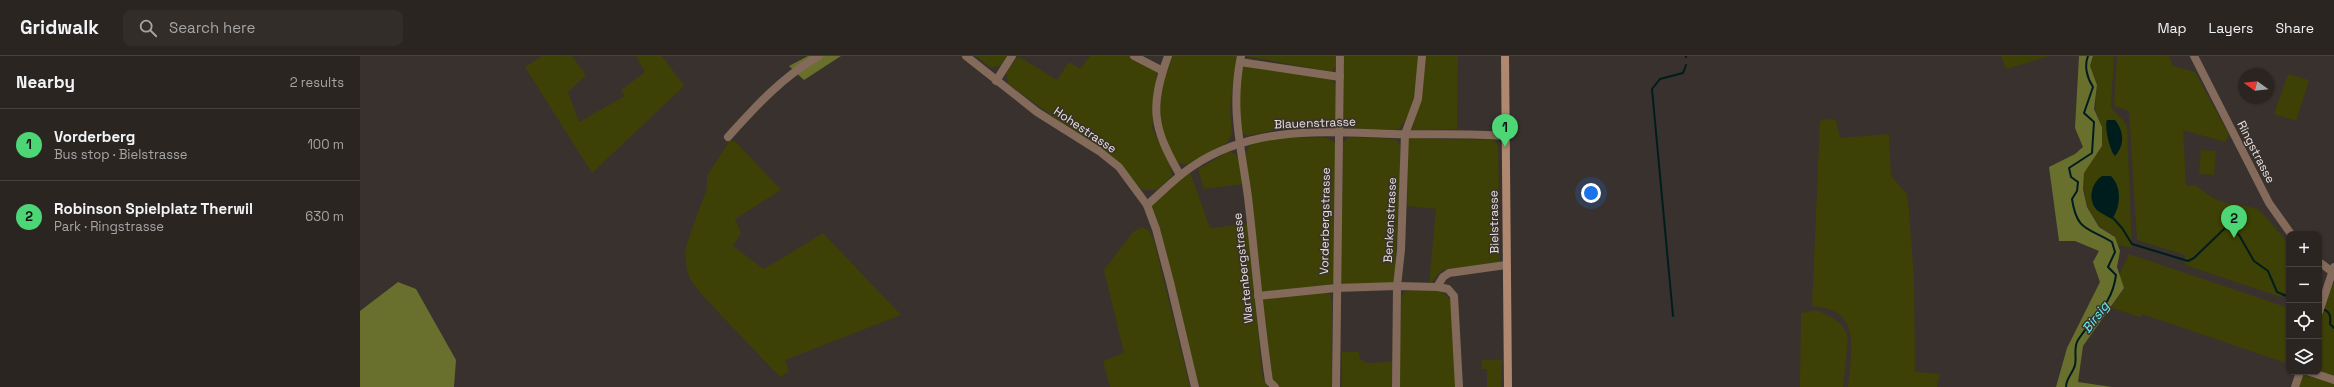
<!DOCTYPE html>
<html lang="en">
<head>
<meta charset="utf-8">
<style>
  body { margin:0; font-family:"Space Grotesk",sans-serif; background:#332d2a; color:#f1f3f6 }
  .controls { position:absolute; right:12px; bottom:12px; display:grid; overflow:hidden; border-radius:8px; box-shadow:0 1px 3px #0004 }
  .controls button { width:36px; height:36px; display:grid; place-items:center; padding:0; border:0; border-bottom:1px solid #474240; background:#2b2522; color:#f1f3f6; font:20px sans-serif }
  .compass { position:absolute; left:1878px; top:12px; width:36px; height:36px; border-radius:50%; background:#2b2522; box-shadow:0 1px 3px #0004; rotate:285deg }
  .you { position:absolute; left:1231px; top:137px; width:14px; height:14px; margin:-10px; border:3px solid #fff; border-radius:50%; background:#1a73e8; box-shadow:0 0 0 6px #1a73e833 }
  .badge { display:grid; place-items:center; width:26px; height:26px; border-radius:50%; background:#4dd676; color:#111; font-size:13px; font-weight:700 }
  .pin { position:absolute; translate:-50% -33px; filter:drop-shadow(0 1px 2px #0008) }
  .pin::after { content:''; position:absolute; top:21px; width:14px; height:12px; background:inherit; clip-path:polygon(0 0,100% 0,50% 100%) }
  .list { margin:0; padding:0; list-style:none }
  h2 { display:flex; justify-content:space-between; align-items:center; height:52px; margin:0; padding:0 16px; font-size:17px }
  h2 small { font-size:13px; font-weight:400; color:#a6a5a5 }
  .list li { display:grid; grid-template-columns:26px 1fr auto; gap:12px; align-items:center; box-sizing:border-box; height:72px; padding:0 16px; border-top:1px solid #474240 }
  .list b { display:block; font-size:15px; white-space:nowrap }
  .list p { margin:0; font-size:13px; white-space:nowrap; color:#a6a5a5 }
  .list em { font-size:13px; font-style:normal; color:#a6a5a5 }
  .icon { flex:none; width:22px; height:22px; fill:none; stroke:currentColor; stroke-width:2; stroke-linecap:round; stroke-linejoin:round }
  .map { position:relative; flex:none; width:1974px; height:331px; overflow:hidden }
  header { display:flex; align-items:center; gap:24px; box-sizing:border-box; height:56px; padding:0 20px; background:#2b2522; border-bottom:1px solid #474240 }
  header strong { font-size:19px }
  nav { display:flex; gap:22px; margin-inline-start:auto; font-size:14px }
  .search { width:280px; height:36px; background:#332d2a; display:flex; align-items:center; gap:10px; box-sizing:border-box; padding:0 14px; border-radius:8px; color:#a6a5a5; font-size:15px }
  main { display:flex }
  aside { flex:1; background:#2b2522 }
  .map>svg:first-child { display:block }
  .green { fill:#3d4105 }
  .forest { fill:#696f2d }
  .water { fill:#001d1e }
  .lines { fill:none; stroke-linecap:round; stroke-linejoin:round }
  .stream { stroke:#001d1e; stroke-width:2 }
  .street { stroke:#836a5a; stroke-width:8 }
  .secondary { stroke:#b0886f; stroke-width:8 }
  .labels { text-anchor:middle; stroke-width:3; stroke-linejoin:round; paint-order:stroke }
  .street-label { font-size:12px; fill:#e7e1df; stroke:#39312d }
  .water-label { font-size:13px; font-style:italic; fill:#64eff2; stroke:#39312d }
</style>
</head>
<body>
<header>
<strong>Gridwalk</strong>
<div class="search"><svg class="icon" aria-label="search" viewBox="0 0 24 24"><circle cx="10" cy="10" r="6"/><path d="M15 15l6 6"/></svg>Search here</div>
<nav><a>Map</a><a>Layers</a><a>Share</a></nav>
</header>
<main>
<aside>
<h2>Nearby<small>2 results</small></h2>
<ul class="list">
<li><span class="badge">1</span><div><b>Vorderberg</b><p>Bus stop · Bielstrasse</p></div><em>100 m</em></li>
<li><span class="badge">2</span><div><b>Robinson Spielplatz Therwil</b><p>Park · Ringstrasse</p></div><em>630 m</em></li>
</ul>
</aside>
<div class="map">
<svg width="1974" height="331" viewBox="0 0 1974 331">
  <rect width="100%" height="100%" fill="#39312d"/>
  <g class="green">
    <path d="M 182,0 L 212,0 L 226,19 L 208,36 L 219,66 L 265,40 L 261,34 L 285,16 L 276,0 L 302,0 L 324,30 L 232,117 L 165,11 Z"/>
    <path d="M 616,0 L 648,0 L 642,9 L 631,12 Z"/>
    <path d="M 658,0 L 697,24 L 709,6 L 720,13 L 730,0 L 771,0 L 797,16 L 792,72 L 810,109 L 812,120 L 797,134 L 782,134 L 755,105 L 648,28 L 646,17 Z"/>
    <path d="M 811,0 L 878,0 L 874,17 L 870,53 L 872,77 L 867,87 L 825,109 L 814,105 L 799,63 L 804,22 Z"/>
    <path d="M 886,0 L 976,0 L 976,9 L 972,16 Z"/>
    <path d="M 983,0 L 1059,0 C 1058,27 1056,53 1038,74 L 982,72 Z"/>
    <path d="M 1064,0 L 1098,0 L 1097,73 L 1052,74 L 1061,41 Z"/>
    <path d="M 1641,0 L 1690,0 L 1646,13 Z"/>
    <path d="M 1734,0 L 1754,0 L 1751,50 C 1755,59 1763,62 1767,71 L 1772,192 L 1758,189 L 1755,180 L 1739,170 L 1727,150 L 1724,133 L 1724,117 L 1742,90 L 1742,71 L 1735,53 L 1737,29 L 1730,10 Z"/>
    <path d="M 1757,0 L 1809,0 L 1813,10 L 1835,16 L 1869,79 L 1865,86 L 1823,74 L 1826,130 L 1836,129 C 1863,153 1868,144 1897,153 C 1901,154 1927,185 1929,190 C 1931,196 1929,229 1929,239 L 1923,237 L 1921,241 L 1828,210 L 1825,208 L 1825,199 L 1777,184 L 1769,55 L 1754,50 Z"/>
    <path d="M 884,9 L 971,23 L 976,29 L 975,66 L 970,71 L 922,72 L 887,80 L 879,74 L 879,28 Z"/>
    <path d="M 1928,18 L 1949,24 L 1936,65 L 1914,58 Z"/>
    <path d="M 1467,63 L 1476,64 L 1480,82 L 1529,78 L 1531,120 L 1547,138 L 1549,155 L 1554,223 L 1555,316 L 1580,318 L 1577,331 L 1488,331 C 1491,294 1503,253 1452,250 L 1460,65 Z"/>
    <path d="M 905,81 L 967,82 L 976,87 L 974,225 L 969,231 L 901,237 L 885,100 L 889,90 Z"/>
    <path d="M 989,81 L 1035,83 L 1040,89 L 1041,107 L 1034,228 L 981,229 L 983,87 Z"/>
    <path d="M 1048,82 L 1134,84 L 1138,88 L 1140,208 L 1082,214 L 1069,229 L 1076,153 L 1047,150 Z"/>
    <path d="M 370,84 L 375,85 L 421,134 L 375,163 L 381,177 L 373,190 L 404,213 L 463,177 L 541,259 L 425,304 L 429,315 L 420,321 L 342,239 L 330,223 L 327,214 L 325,199 L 327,187 L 347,132 L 347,120 Z"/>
    <path d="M 1841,94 L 1856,95 L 1854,119 L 1839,118 Z"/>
    <path d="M 870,95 L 878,101 L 883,128 L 844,133 L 838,113 Z"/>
    <path d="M 830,116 L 850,172 L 888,168 L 902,319 L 908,331 L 839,331 L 800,172 L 791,149 Z"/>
    <path d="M 782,171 L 789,174 L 794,185 L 830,331 L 750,331 L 743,305 L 764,297 L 744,214 L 773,176 Z"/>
    <path d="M 1769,198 L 1929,252 L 1929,308 L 1782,258 L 1781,261 L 1751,252 L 1764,232 L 1759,219 Z"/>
    <path d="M 1974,228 L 1974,331 L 1937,331 L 1942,316 L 1959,316 C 1959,290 1955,249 1974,228 Z"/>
    <path d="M 967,235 L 972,242 L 972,331 L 920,331 L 913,326 L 901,242 Z"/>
    <path d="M 1045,235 C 1063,235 1081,229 1092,246 L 1096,331 L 1039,331 L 1041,242 Z"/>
    <path d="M 1456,254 C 1470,260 1485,266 1488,283 L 1483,331 L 1440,331 L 1441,257 Z"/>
    <path d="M 982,296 L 999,296 L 1000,303 L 1006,307 L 1032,306 L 1032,331 L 982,331 Z"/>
    <path d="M 1122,304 L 1142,304 L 1141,331 L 1127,331 L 1127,313 L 1121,313 Z"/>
  </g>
  <g class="forest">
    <path d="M 448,0 L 481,0 L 444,24 L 429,10 Z"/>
    <path d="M 1719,0 L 1733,0 L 1730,10 L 1737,29 L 1734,53 L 1742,71 L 1742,90 L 1724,117 L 1723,133 L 1727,151 L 1739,171 L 1755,181 L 1760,195 L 1757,211 L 1764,232 L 1723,290 L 1718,326 L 1752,331 L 1782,331 L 1696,331 L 1707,292 L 1740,226 L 1733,206 L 1739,195 L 1715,185 L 1699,185 L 1689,111 L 1715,98 L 1723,91 L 1715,72 Z"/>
    <path d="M 38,226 L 56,233 L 96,304 L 94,331 L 0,331 L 0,255 Z"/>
  </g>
  <g class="water">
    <path d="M 1747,64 L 1755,64 C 1764,75 1765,89 1755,100 C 1750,96 1744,70 1747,64 Z"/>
    <path d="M 1742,120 L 1751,120 C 1762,131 1761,151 1752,163 C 1747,160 1742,158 1738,155 C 1727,145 1731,127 1742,120 Z"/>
  </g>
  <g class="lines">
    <g class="stream">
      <path d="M 1326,1 L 1326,0"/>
      <path d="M 1753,162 L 1762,172 L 1772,188 L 1828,205 L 1834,202 L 1865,172 L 1873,174 L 1879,179 L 1894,205 L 1908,215 L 1917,236 L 1929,241"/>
      <path d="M 1963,253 C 1970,256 1971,260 1970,268 L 1974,272"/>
      <path d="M 1313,260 L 1292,33 L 1300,23 L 1323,17 L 1326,9"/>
      <path d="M 1706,331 C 1706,322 1713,317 1715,309 C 1717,301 1713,292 1718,284 C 1733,260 1752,250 1756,219 L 1748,211 L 1755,196 L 1752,186 C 1728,171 1717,176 1712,143 L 1717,135 L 1718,126 L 1711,121 L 1709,112 L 1732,97 L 1734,66 L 1724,57 L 1733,31 C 1727,22 1724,10 1728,0"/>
    </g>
    <g class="street">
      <path d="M 606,0 L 677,56 L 739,95 L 759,111 L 787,149 L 796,173 L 810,226 L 835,331"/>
      <path d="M 774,0 L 803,15"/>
      <path d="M 808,0 C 789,52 793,72 820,119"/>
      <path d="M 881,0 C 870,53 881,89 888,141 C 895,202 900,264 909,325 L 915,331"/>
      <path d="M 1834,0 L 1909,147 L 1931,178"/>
      <path d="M 880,6 L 980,21"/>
      <path d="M 636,25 L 652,0"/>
      <path d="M 368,81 C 395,51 423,20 459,0"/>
      <path d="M 787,149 C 802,136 816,121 833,110 C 894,69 963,76 1033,78 C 1070,79 1107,77 1145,80"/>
      <path d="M 1959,206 L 1974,217"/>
      <path d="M 1077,231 L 1083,221 L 1089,217 L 1146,209"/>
      <path d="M 898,240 L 976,232 L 1037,230 L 1078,231 L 1088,233 L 1094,240 L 1099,331"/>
      <path d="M 1959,256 L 1974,211"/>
      <path d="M 1950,316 L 1974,324"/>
      <path d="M 976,331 L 980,0"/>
      <path d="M 1036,331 L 1037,230 L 1041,194 L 1045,78 L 1058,43 L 1062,0"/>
      <path d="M 1935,331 L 1940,316"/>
    </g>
    <path class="secondary" d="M 1145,0 L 1148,331"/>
  </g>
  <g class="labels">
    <g class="street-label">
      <text transform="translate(955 67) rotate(-2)" y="4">Blauenstrasse</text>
      <text transform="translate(725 74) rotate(34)" y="4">Hohestrasse</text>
      <text transform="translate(1896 96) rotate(63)" y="4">Ringstrasse</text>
      <text transform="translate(1030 164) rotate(-87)" y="4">Benkenstrasse</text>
      <text transform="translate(965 165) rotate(-89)" y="4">Vorderbergstrasse</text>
      <text transform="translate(1134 166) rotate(-91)" y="4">Bielstrasse</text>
      <text transform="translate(883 212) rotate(-96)" y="4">Wartenbergstrasse</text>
    </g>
    <g class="water-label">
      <text transform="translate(1735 261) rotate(-53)" y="5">Birsig</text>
    </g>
  </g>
</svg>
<div class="controls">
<button>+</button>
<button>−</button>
<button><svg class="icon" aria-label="locate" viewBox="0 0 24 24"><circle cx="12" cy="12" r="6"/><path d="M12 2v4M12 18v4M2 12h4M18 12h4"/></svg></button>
<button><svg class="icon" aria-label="layers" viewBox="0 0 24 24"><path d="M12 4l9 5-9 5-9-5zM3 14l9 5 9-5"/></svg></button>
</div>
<svg class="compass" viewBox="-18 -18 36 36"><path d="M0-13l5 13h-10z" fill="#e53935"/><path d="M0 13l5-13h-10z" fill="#a6a5a5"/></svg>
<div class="you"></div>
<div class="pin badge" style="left:1145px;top:91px">1</div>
<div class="pin badge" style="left:1874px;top:182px">2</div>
</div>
</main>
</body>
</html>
